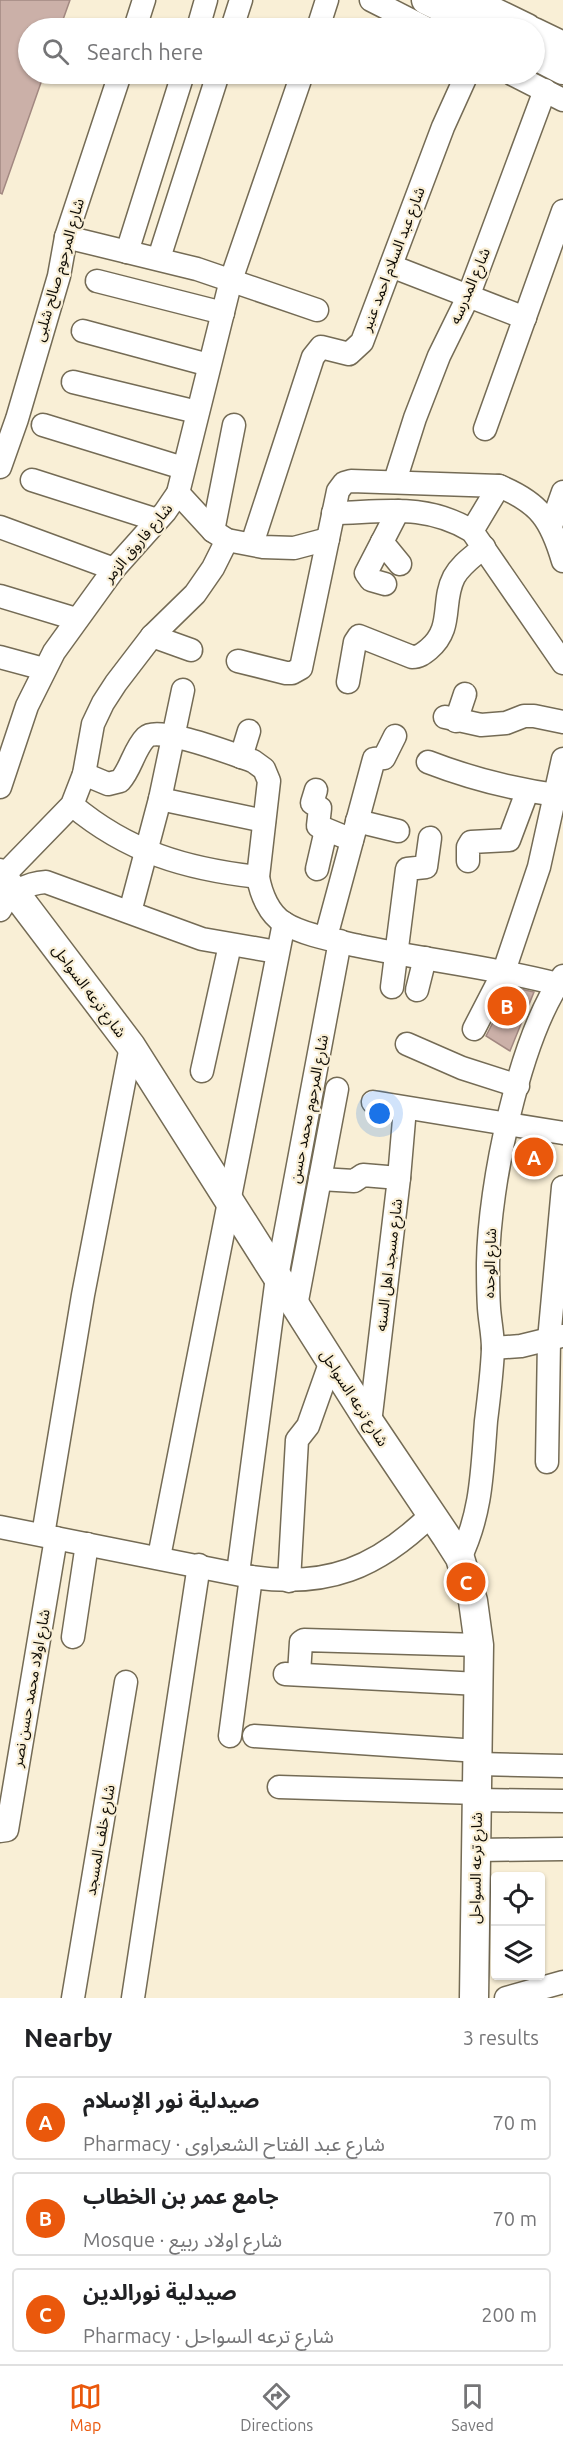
<!DOCTYPE html>
<html lang="en">
<head>
<meta charset="utf-8">
<style>
  body { margin:0; font-family:Ubuntu,"Noto Sans Arabic",sans-serif; background:#f6f6f6; color:#202124 }
  .controls { position:absolute; right:18px; bottom:18px; display:grid; overflow:hidden; border-radius:6px; box-shadow:0 2px 4px #0004 }
  .controls button { width:54px; height:54px; display:grid; place-items:center; padding:0; border:0; border-bottom:2px solid #e0e0e0; background:#fff; color:#202124; font:30px sans-serif }
  .you { position:absolute; left:380px; top:1114px; width:21px; height:21px; margin:-15px; border:4px solid #fff; border-radius:50%; background:#1a73e8; box-shadow:0 0 0 9px #1a73e833 }
  .badge { display:grid; place-items:center; width:39px; height:39px; border-radius:50%; background:#ea580c; color:#fff; font-size:20px; font-weight:700 }
  .pin { position:absolute; translate:-50% -50%; border:3px solid #fff; box-shadow:0 2px 6px #0006 }
  .list { margin:0; padding:0; list-style:none }
  h2 { display:flex; justify-content:space-between; align-items:center; height:78px; margin:0; padding:0 24px; font-size:26px }
  h2 small { font-size:20px; font-weight:400; color:#757577 }
  .list li { display:grid; grid-template-columns:39px 1fr auto; gap:18px; align-items:center; box-sizing:border-box; height:84px; margin:0 12px 12px; padding:0 12px; border:2px solid #e0e0e0; border-radius:6px }
  .list b { display:block; font-size:22px; white-space:nowrap }
  .list p { margin:0; font-size:20px; white-space:nowrap; color:#757577 }
  .list em { font-size:20px; font-style:normal; color:#757577 }
  .icon { flex:none; width:33px; height:33px; fill:none; stroke:currentColor; stroke-width:2; stroke-linecap:round; stroke-linejoin:round }
  .map { position:relative; flex:none; width:563px; height:1998px; overflow:hidden }
  .search { position:absolute; background:#fff; box-shadow:0 2px 4px #0004; left:18px; right:18px; top:18px; height:66px; display:flex; align-items:center; gap:15px; box-sizing:border-box; padding:0 21px; border-radius:33px; color:#757577; font-size:22px }
  .sheet { height:366px; background:#fff }
  nav { display:flex; justify-content:space-around; align-items:center; box-sizing:border-box; height:84px; border-top:2px solid #e0e0e0; background:#fff; font-size:16px; color:#757577 }
  nav a { display:grid; justify-items:center; gap:3px }
  nav .on { color:#ea580c }
  .map>svg:first-child { display:block }
  .building { fill:#cbb0a8; stroke:#a28881; stroke-width:1.5 }
  .lines { fill:none; stroke-linecap:round; stroke-linejoin:round }
  .minor-casing { stroke:#746b55; stroke-width:25 }
  .major-casing { stroke:#746b55; stroke-width:31 }
  .minor { stroke:#fff; stroke-width:22 }
  .major { stroke:#fff; stroke-width:28 }
  .labels { text-anchor:middle; stroke-width:4.5; stroke-linejoin:round; paint-order:stroke }
  .street-label { font-size:15px; fill:#0f0c05; stroke:#f9efd6 }
</style>
</head>
<body>
<div class="map">
<svg width="563" height="1998" viewBox="0 0 563 1998">
  <rect width="100%" height="100%" fill="#f9efd6"/>
  <g class="building">
    <path d="M 0,0 L 70,0 L 60,28 L 28,28 L 28,74 L 44,74 L 2,194 L 0,193 Z"/>
    <path d="M 511,987 L 534,992 L 510,1051 L 486,1036 Z"/>
  </g>
  <g class="lines">
    <g class="minor-casing">
      <g id="minor">
        <path d="M 371,0 L 426,28"/>
        <path d="M 135,28 L 144,0"/>
        <path d="M 198,28 L 206,0"/>
        <path d="M 232,28 L 241,0"/>
        <path d="M 318,28 L 327,0"/>
        <path d="M 512,74 L 563,100"/>
        <path d="M 66,237 L 197,269 L 317,310"/>
        <path d="M 127,252 L 183,74"/>
        <path d="M 159,258 L 218,74"/>
        <path d="M 391,266 L 525,318"/>
        <path d="M 97,281 L 223,313"/>
        <path d="M 83,331 L 209,365"/>
        <path d="M 73,382 L 197,412"/>
        <path d="M 43,425 L 183,468"/>
        <path d="M 485,429 L 563,211"/>
        <path d="M 0,467 L 17,419 L 59,276 L 66,237 L 120,74"/>
        <path d="M 32,480 L 157,520"/>
        <path d="M 395,481 L 415,418 L 439,356 L 468,297 L 545,90"/>
        <path d="M 178,493 L 213,531 L 227,540 L 263,547 L 294,548 L 328,539"/>
        <path d="M 333,513 C 385,512 425,503 472,531 L 563,663"/>
        <path d="M 551,526 L 563,492"/>
        <path d="M 0,527 L 114,569"/>
        <path d="M 213,531 L 234,425"/>
        <path d="M 472,531 L 499,486"/>
        <path d="M 382,542 L 400,564"/>
        <path d="M 252,544 L 313,357 L 321,347 L 349,354 L 362,342 L 443,127 L 467,74"/>
        <path d="M 385,584 L 371,580 L 366,573 L 398,511"/>
        <path d="M 0,596 L 76,619"/>
        <path d="M 152,636 L 191,650"/>
        <path d="M 0,657 L 44,669"/>
        <path d="M 238,661 L 286,673 L 292,673 L 301,668 L 338,491 L 344,483 L 351,481 L 499,486 C 540,503 551,520 563,561"/>
        <path d="M 348,682 L 355,642 L 359,636 L 412,657 C 419,657 423,654 429,649 C 454,628 441,602 454,577 C 461,564 474,556 484,547"/>
        <path d="M 445,717 L 481,725 L 506,723 L 524,716 L 534,716 L 563,722"/>
        <path d="M 456,721 L 465,694"/>
        <path d="M 241,757 L 249,731"/>
        <path d="M 428,762 C 472,779 516,790 563,796"/>
        <path d="M 84,774 L 108,784 L 120,781 C 131,769 134,749 146,737 C 158,725 235,755 253,761 L 264,769 L 269,781 L 258,877 C 261,894 269,914 284,923 C 303,935 338,941 359,946 C 425,960 492,967 557,984"/>
        <path d="M 0,787 L 27,706 L 54,652 L 114,569 L 165,512 L 178,493 L 231,280 L 302,74"/>
        <path d="M 316,790 L 312,803 L 320,808 L 318,826 L 352,840"/>
        <path d="M 160,799 L 264,821"/>
        <path d="M 72,805 C 128,852 186,869 258,877"/>
        <path d="M 357,821 L 398,831"/>
        <path d="M 468,861 L 468,847 L 471,842 L 509,840 L 527,792"/>
        <path d="M 317,869 L 326,830"/>
        <path d="M 3,876 L 72,805 L 84,774 L 93,724 L 103,703 L 116,683 L 152,636 L 195,594 L 213,568 L 227,540"/>
        <path d="M 0,910 C 9,893 27,883 46,882 L 202,939 L 277,952"/>
        <path d="M 130,912 L 160,799 L 183,690"/>
        <path d="M 326,937 L 374,759 L 384,758 L 395,736"/>
        <path d="M 392,987 L 407,869 L 426,867 L 430,838"/>
        <path d="M 417,990 L 425,958"/>
        <path d="M 474,1029 L 504,971 L 539,867 L 563,759"/>
        <path d="M 407,1044 L 462,1068 L 518,1086"/>
        <path d="M 202,1071 L 230,945"/>
        <path d="M 373,1102 L 563,1133"/>
        <path d="M 320,1179 L 354,1181 L 363,1175 L 399,1178"/>
        <path d="M 296,1306 L 337,1089"/>
        <path d="M 493,1348 L 521,1346 L 562,1336"/>
        <path d="M 370,1423 L 399,1178 L 405,1108"/>
        <path d="M 547,1462 L 549,1340 L 563,1187"/>
        <path d="M 0,1527 L 251,1577 C 327,1588 377,1568 431,1515"/>
        <path d="M 43,1535 L 83,1295 L 131,1046"/>
        <path d="M 159,1557 L 284,923"/>
        <path d="M 460,1558 C 482,1512 482,1471 486,1421 C 489,1397 492,1373 493,1349 C 493,1335 490,1322 489,1308 C 488,1293 488,1278 488,1263 C 489,1185 519,1039 563,976"/>
        <path d="M 238,1573 L 277,1277 L 340,941"/>
        <path d="M 289,1581 L 297,1440 L 308,1426 L 331,1361"/>
        <path d="M 73,1637 L 87,1544"/>
        <path d="M 285,1674 L 479,1684"/>
        <path d="M 299,1674 L 301,1642 L 304,1640 L 479,1645"/>
        <path d="M 230,1736 L 251,1577"/>
        <path d="M 254,1736 L 478,1751"/>
        <path d="M 478,1764 L 563,1766"/>
        <path d="M 279,1787 L 477,1793"/>
        <path d="M 477,1800 L 563,1801"/>
        <path d="M 0,1831 L 7,1830 L 56,1538"/>
        <path d="M 477,1850 L 563,1849"/>
        <path d="M 73,1998 L 126,1682"/>
        <path d="M 133,1998 L 199,1565"/>
        <path d="M 506,1998 L 563,1982"/>
      </g>
    </g>
    <g class="major-casing">
      <g id="major">
        <path d="M 426,0 L 483,28"/>
        <path d="M 469,0 L 527,28"/>
        <path d="M 534,32 L 563,46"/>
        <path d="M 534,55 L 563,70"/>
        <path d="M 0,873 L 131,1046 L 370,1423 L 446,1536 L 460,1558 L 473,1601 L 479,1645 L 474,1998"/>
      </g>
    </g>
    <use href="#minor" class="minor"/>
    <use href="#major" class="major"/>
  </g>
  <g class="labels">
    <g class="street-label">
      <text transform="translate(393 259) rotate(-69)" y="5">شارع عبد السلام احمد عنبر</text>
      <text transform="translate(59 270) rotate(-74)" y="5">شارع المرحوم صالح شلبى</text>
      <text transform="translate(470 286) rotate(-67)" y="5">شارع المدرسه</text>
      <text transform="translate(138 543) rotate(-50)" y="5">شارع فاروق الزمر</text>
      <text transform="translate(89 991) rotate(53)" y="5">شارع ترعه السواحل</text>
      <text transform="translate(309 1109) rotate(-79)" y="5">شارع المرحوم محمد حسن</text>
      <text transform="translate(490 1263) rotate(-88)" y="5">شارع الوحده</text>
      <text transform="translate(389 1265) rotate(-83)" y="5">شارع مسجد اهل السنه</text>
      <text transform="translate(354 1398) rotate(57)" y="5">شارع ترعه السواحل</text>
      <text transform="translate(31 1688) rotate(-80)" y="5">شارع اولاد محمد حسن نصر</text>
      <text transform="translate(100 1840) rotate(-80)" y="5">شارع خلف المسجد</text>
      <text transform="translate(476 1868) rotate(-89)" y="5">شارع ترعه السواحل</text>
    </g>
  </g>
</svg>
<div class="controls">
<button><svg class="icon" aria-label="locate" viewBox="0 0 24 24"><circle cx="12" cy="12" r="6"/><path d="M12 2v4M12 18v4M2 12h4M18 12h4"/></svg></button>
<button><svg class="icon" aria-label="layers" viewBox="0 0 24 24"><path d="M12 4l9 5-9 5-9-5zM3 14l9 5 9-5"/></svg></button>
</div>
<div class="you"></div>
<div class="pin badge" style="left:534px;top:1157px">A</div>
<div class="pin badge" style="left:507px;top:1006px">B</div>
<div class="pin badge" style="left:466px;top:1582px">C</div>
<div class="search"><svg class="icon" aria-label="search" viewBox="0 0 24 24"><circle cx="10" cy="10" r="6"/><path d="M15 15l6 6"/></svg>Search here</div>
</div>
<section class="sheet">
<h2>Nearby<small>3 results</small></h2>
<ul class="list">
<li><span class="badge">A</span><div><b>صيدلية نور الإسلام</b><p>Pharmacy · شارع عبد الفتاح الشعراوى</p></div><em>70 m</em></li>
<li><span class="badge">B</span><div><b>جامع عمر بن الخطاب</b><p>Mosque · شارع اولاد ربيع</p></div><em>70 m</em></li>
<li><span class="badge">C</span><div><b>صيدلية نورالدين</b><p>Pharmacy · شارع ترعه السواحل</p></div><em>200 m</em></li>
</ul>
</section>
<nav>
<a class="on"><svg class="icon" aria-label="map" viewBox="0 0 24 24"><path d="M3 6l6-2 6 2 6-2v14l-6 2-6-2-6 2zM9 4v14M15 6v14"/></svg>Map</a>
<a><svg class="icon" aria-label="directions" viewBox="0 0 24 24"><path d="M12 3l9 9-9 9-9-9zM9 14v-3h6M13 9l2 2-2 2"/></svg>Directions</a>
<a><svg class="icon" aria-label="saved" viewBox="0 0 24 24"><path d="M7 4h10v16l-5-4-5 4z"/></svg>Saved</a>
</nav>
</body>
</html>
